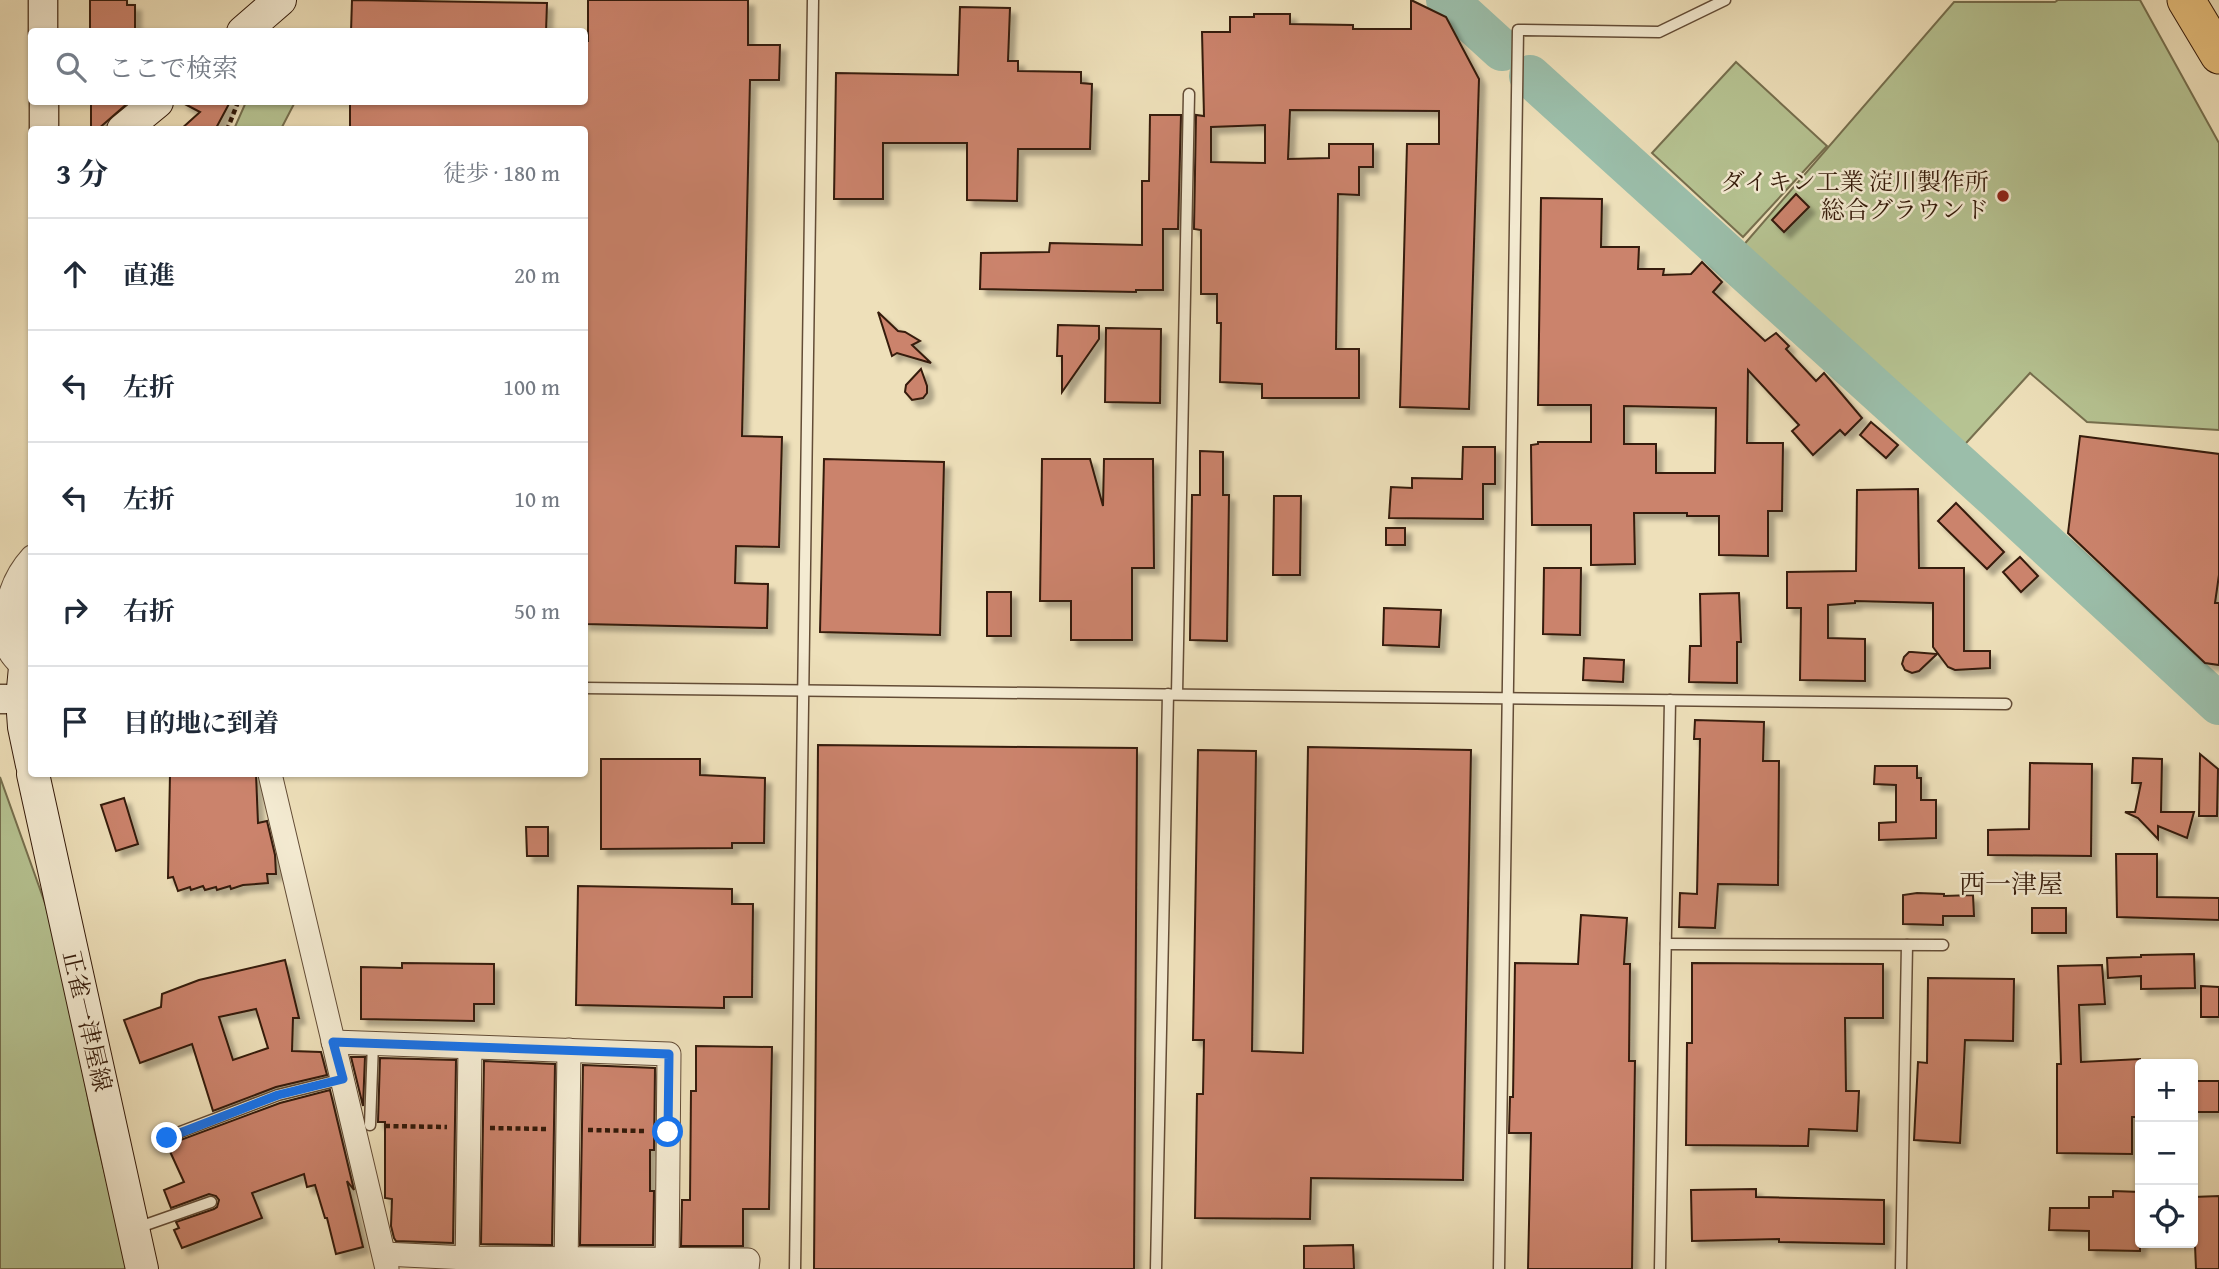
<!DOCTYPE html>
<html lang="ja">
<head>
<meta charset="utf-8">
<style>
  body { margin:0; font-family:"Gentium Book Plus","Noto Serif JP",serif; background:#f2f2f3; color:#1f2937 }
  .controls { position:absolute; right:21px; bottom:21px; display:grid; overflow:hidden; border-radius:7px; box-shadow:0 2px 5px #0004 }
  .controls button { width:63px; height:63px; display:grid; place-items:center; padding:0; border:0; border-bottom:2px solid #e0e1e3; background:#fff; color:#1f2937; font:35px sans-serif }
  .stop { position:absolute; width:21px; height:21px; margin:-16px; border:5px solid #1a73e8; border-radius:50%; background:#fff }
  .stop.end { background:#1a73e8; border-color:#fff; box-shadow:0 2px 7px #0008 }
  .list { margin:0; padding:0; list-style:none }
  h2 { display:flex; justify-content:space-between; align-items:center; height:91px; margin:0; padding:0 28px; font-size:30px }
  h2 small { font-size:23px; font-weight:400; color:#747a83 }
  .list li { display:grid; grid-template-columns:46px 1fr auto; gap:21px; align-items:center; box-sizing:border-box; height:112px; padding:0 28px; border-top:2px solid #e0e1e3 }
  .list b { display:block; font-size:26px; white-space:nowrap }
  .list em { font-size:23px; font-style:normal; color:#747a83 }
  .icon { flex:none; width:38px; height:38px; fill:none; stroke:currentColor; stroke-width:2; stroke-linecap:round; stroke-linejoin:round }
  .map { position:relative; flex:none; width:2219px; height:1269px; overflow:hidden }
  .search { position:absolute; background:#fff; box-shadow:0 2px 5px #0004; left:28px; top:28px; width:560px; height:77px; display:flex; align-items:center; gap:18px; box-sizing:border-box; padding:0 24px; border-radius:7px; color:#747a83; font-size:26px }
  .panel { position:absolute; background:#fff; box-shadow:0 2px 5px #0004; left:28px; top:126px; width:560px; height:651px; border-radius:7px }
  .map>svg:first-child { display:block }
  .green { fill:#b6c392; stroke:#766f4e; stroke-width:2 }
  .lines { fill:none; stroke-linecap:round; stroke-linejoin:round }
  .river { stroke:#9bbeaa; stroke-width:42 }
  .building { fill:#cb836c; stroke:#351b0a; stroke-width:2; fill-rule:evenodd; filter:url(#shadow) }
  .service-casing { stroke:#634c36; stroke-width:13 }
  .minor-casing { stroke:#634c36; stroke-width:25 }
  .tertiary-casing { stroke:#634c36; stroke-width:31 }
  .secondary-casing { stroke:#351b0a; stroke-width:34 }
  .primary-casing { stroke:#351b0a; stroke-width:39 }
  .path { stroke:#351b0a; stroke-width:4.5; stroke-dasharray:5 3.5; stroke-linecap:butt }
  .service { stroke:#f4ebd2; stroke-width:10 }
  .minor { stroke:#f4ebd2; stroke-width:23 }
  .tertiary { stroke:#f4ebd2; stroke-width:28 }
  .secondary { stroke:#f4ebd2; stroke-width:32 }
  .primary { stroke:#e7c07d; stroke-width:37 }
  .route { stroke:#1a73e8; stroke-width:9 }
  .poi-dot { fill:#8f2418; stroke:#f4ebd2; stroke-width:2.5 }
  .labels { text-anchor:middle; stroke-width:5; stroke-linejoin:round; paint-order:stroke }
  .poi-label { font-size:24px; fill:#351b0a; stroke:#f4ebd2; text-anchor:end }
  .street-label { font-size:24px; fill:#351b0a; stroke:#f4ebd2 }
  .neighbourhood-label { font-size:26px; fill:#351b0a; stroke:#f4ebd2 }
</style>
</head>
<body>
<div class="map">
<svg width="2219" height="1269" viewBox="0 0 2219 1269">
  <defs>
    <filter id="shadow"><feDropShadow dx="6" dy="6" stdDeviation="2" flood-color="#0004"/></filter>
  </defs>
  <rect width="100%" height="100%" fill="#eee0ba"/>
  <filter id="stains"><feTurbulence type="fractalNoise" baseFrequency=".00286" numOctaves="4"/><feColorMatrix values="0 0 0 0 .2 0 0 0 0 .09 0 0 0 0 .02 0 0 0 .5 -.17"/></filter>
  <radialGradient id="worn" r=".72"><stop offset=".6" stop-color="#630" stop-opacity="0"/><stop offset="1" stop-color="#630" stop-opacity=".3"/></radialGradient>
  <g class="green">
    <path d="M 2058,0 L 2140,0 L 2219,143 L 2219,430 L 2087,422 L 2030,373 L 1957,453 L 1741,248 L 1954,2 L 2055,2 Z"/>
    <path d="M 1736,62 L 1827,146 L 1743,237 L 1652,153 Z"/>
    <path d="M 246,102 L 295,102 L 281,129 L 234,129 Z"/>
    <path d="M 0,777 L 46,906 L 67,991 L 94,1128 L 128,1269 L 0,1269 Z"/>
  </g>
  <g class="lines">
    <g class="river">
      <path d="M 1447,0 L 1502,50"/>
      <path d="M 1530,76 L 1997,499 L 2219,704"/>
    </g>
  </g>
  <g class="building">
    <path d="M 90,0 L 127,0 L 127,5 L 135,5 L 135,32 L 90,32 Z"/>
    <path d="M 352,0 L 547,3 L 546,32 L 351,32 Z"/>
    <path d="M 588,0 L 748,0 L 748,45 L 780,45 L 779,80 L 750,80 L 742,436 L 782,437 L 779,547 L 736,546 L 735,583 L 768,584 L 767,628 L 584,624 L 584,130 L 350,130 L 350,102 L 584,102 L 584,41 L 588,41 Z"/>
    <path d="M 1411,0 L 1446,17 L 1479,79 L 1469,409 L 1400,407 L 1407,144 L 1439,144 L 1439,111 L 1290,110 L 1288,159 L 1329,158 L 1329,144 L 1373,144 L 1373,167 L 1359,167 L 1359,195 L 1338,194 L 1336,349 L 1359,349 L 1359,398 L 1262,398 L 1262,384 L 1220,382 L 1221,323 L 1217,323 L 1217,294 L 1201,294 L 1201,230 L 1194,229 L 1196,115 L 1204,116 L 1202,32 L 1230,32 L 1230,17 L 1254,17 L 1254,14 L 1290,14 L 1290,24 L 1353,25 L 1353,29 L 1411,29 ZM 1265,125 L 1265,163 L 1211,162 L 1211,127 Z"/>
    <path d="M 960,7 L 1010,8 L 1008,61 L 1018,61 L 1018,71 L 1081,72 L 1081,83 L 1092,84 L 1090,149 L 1018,149 L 1017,201 L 967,200 L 967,143 L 883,143 L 883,199 L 834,199 L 836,73 L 958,75 Z"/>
    <path d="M 91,102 L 129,102 L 97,130 L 91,130 Z"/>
    <path d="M 181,102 L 230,102 L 215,130 L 180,130 L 200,112 Z"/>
    <path d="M 1150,115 L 1181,115 L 1178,229 L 1163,229 L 1163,290 L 1136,290 L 1136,292 L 980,289 L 981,253 L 1049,252 L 1050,243 L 1142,245 L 1142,181 L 1149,181 Z"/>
    <path d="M 1796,194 L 1809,207 L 1784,232 L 1772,220 Z"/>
    <path d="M 1541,198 L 1602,199 L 1601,247 L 1639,247 L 1638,269 L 1664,269 L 1663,275 L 1691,274 L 1702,262 L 1722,282 L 1713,292 L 1765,341 L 1776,333 L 1789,346 L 1786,349 L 1816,381 L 1824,373 L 1862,418 L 1845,435 L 1840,430 L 1813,455 L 1792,431 L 1799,425 L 1748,370 L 1747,443 L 1783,443 L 1782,511 L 1768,511 L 1768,556 L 1719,555 L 1719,516 L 1687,516 L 1687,513 L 1634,513 L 1635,564 L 1591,565 L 1591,525 L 1532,525 L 1531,445 L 1538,444 L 1538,442 L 1591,442 L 1591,405 L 1538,405 ZM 1624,406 L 1716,408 L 1715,473 L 1656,473 L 1656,444 L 1624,444 Z"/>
    <path d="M 878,312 L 898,331 L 905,332 L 920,341 L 912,345 L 931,363 L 897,353 L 892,356 Z"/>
    <path d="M 1058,325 L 1099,326 L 1099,339 L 1062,392 L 1062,356 L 1057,356 Z"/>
    <path d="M 1106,328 L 1161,329 L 1160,403 L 1105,402 Z"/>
    <path d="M 921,369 L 927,386 L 927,393 L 923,398 L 912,400 L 905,392 L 906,385 Z"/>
    <path d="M 1871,422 L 1898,445 L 1886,458 L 1860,435 Z"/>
    <path d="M 2080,436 L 2219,454 L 2219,575 L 2215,603 L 2219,603 L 2219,665 L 2205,663 L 2068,533 Z"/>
    <path d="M 1463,447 L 1495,447 L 1495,484 L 1483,484 L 1483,519 L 1389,518 L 1391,487 L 1412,488 L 1412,478 L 1462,479 Z"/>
    <path d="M 1200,451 L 1223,452 L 1223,495 L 1229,495 L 1227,641 L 1190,640 L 1192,495 L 1200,495 Z"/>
    <path d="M 824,459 L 944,462 L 940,635 L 820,632 Z"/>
    <path d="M 1042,459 L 1090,459 L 1103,506 L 1104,459 L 1153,459 L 1154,568 L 1132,568 L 1132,640 L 1071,640 L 1071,601 L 1040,601 Z"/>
    <path d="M 1918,489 L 1919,568 L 1964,568 L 1964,651 L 1990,651 L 1990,668 L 1955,670 L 1948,667 L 1933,647 L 1933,603 L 1855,601 L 1855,603 L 1828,605 L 1828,638 L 1865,639 L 1865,681 L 1800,680 L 1801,608 L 1787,608 L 1787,572 L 1856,571 L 1857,490 Z"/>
    <path d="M 1274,496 L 1301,496 L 1300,575 L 1273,575 Z"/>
    <path d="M 1956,503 L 2004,552 L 1987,569 L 1938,521 Z"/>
    <rect x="1386" y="528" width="19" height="17"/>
    <path d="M 2020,557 L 2038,576 L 2021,592 L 2003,572 Z"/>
    <path d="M 1544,568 L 1581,568 L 1580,635 L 1543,634 Z"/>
    <rect x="987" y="592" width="24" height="44"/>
    <path d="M 1739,593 L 1741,642 L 1737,642 L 1737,683 L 1689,682 L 1690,646 L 1701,646 L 1700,594 Z"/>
    <path d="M 1384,608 L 1441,610 L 1439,647 L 1383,645 Z"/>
    <path d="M 1909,652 L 1912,652 L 1937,654 L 1919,671 L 1912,673 L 1905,670 L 1902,664 L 1904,657 Z"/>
    <path d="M 1584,658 L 1624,660 L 1623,682 L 1583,680 Z"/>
    <path d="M 1695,720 L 1764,722 L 1763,761 L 1779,761 L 1778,885 L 1718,884 L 1715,928 L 1679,927 L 1680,893 L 1697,894 L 1700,739 L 1694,739 Z"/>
    <path d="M 818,745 L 1137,748 L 1134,1269 L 814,1269 Z"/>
    <path d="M 1308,747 L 1471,750 L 1463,1180 L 1311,1178 L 1310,1219 L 1195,1218 L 1197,1094 L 1203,1094 L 1204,1040 L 1193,1040 L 1198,750 L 1256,751 L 1252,1051 L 1303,1053 Z"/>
    <path d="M 2200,754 L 2218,769 L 2217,816 L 2199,816 Z"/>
    <path d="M 2133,758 L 2162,759 L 2161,812 L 2194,812 L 2187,838 L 2158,826 L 2158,839 L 2138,818 L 2125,812 L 2135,812 L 2141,783 L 2132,783 Z"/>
    <path d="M 601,759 L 700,759 L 700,775 L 765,778 L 764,843 L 732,843 L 732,848 L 601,849 Z"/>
    <path d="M 2030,763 L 2092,764 L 2091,856 L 1988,855 L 1988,830 L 2029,829 Z"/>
    <path d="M 1875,766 L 1917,766 L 1917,778 L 1921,778 L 1921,800 L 1936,800 L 1936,838 L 1879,840 L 1879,823 L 1896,822 L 1896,785 L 1874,784 Z"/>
    <path d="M 170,774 L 256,774 L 258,823 L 267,821 L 275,855 L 276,874 L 267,874 L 268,883 L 243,885 L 231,889 L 230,886 L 217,890 L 216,887 L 205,890 L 203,886 L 191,890 L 190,887 L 178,891 L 173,877 L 168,878 Z"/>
    <path d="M 124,798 L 138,844 L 116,851 L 101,805 Z"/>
    <path d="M 526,827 L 548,827 L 548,856 L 527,856 Z"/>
    <path d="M 2116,854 L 2157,854 L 2157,897 L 2219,898 L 2219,920 L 2117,917 Z"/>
    <path d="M 578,886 L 732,889 L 732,904 L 753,904 L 752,997 L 724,997 L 724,1008 L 576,1005 Z"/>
    <path d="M 1917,893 L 1944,894 L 1944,896 L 1973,895 L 1974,916 L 1943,916 L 1943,925 L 1903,924 L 1903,895 Z"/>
    <rect x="2032" y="908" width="34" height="25"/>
    <path d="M 1581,915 L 1627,918 L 1624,964 L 1630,964 L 1629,1061 L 1635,1061 L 1632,1269 L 1528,1269 L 1531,1133 L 1509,1133 L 1510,1097 L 1513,1097 L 1515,963 L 1578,964 Z"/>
    <path d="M 2194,954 L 2195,988 L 2141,989 L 2141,976 L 2108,978 L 2107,958 L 2141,957 L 2141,955 Z"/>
    <path d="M 285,960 L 299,1018 L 293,1018 L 292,1051 L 321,1052 L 327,1075 L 276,1087 L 213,1111 L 192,1044 L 140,1063 L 124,1020 L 161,1007 L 162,994 L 199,980 ZM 256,1009 L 268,1048 L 233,1060 L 219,1017 Z"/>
    <path d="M 402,963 L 494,964 L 494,1004 L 474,1004 L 474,1021 L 361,1019 L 361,967 L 402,968 Z"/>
    <path d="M 1692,963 L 1883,964 L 1883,1018 L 1845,1018 L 1846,1091 L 1859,1091 L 1857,1131 L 1809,1129 L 1808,1146 L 1686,1145 L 1687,1043 L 1692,1043 Z"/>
    <path d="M 2102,965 L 2105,1004 L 2079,1005 L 2081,1062 L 2140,1059 L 2140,1117 L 2132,1117 L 2132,1154 L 2057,1153 L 2057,1064 L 2061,1064 L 2058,966 Z"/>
    <path d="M 1928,978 L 2014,979 L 2013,1041 L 1965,1040 L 1960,1143 L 1914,1140 L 1918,1062 L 1927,1063 Z"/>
    <path d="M 2201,986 L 2219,987 L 2219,1017 L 2201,1017 Z"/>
    <path d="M 696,1046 L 772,1047 L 769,1209 L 743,1209 L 743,1246 L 681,1246 L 682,1200 L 690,1200 L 691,1091 L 696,1091 Z"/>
    <path d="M 351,1057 L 365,1057 L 363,1106 Z"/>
    <path d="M 380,1058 L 456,1060 L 453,1243 L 396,1241 L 394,1238 L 391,1226 L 392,1199 L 385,1198 L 385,1122 L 378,1122 Z"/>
    <path d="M 484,1061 L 555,1064 L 552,1245 L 481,1244 Z"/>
    <path d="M 583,1065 L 655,1068 L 654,1150 L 650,1150 L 650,1191 L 654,1191 L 653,1245 L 580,1245 Z"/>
    <rect x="2193" y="1081" width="26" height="31"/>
    <path d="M 330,1090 L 354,1190 L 347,1181 L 363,1247 L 336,1254 L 327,1218 L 325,1218 L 315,1185 L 307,1187 L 304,1174 L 252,1193 L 262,1218 L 182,1248 L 174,1230 L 179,1228 L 176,1222 L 214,1209 L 217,1207 L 219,1200 L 216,1196 L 209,1194 L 171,1208 L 164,1190 L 184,1182 L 167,1145 L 280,1103 Z"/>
    <path d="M 1756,1189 L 1756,1197 L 1884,1200 L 1884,1244 L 1779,1242 L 1779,1239 L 1692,1241 L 1691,1190 Z"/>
    <path d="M 2113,1191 L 2140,1192 L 2140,1251 L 2089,1250 L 2089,1231 L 2049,1230 L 2050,1208 L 2089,1208 L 2089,1197 L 2113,1197 Z"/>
    <path d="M 2219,1196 L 2219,1269 L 2196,1269 L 2193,1197 Z"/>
    <path d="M 1353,1245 L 1354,1269 L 1304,1269 L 1304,1246 Z"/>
  </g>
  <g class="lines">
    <g class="service-casing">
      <g id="service">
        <path d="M 584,688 L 2006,704"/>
        <path d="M 1177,694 L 1189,94"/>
        <path d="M 1666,944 L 1943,945"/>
        <path d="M 370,1125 L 373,1043"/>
        <path d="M 167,1137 L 278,1095 L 343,1079"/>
        <path d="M 134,1229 L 211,1202"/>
        <path d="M 795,1269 L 813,0"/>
        <path d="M 1156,1269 L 1168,694"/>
        <path d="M 1499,1269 L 1518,30 L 1659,32 L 1725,0"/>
        <path d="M 1660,1269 L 1670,700"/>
        <path d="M 1901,1269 L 1907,945"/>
      </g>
    </g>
    <g class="minor-casing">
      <g id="minor">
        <path d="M 25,669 C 20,664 13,658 10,652 C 0,619 9,582 32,557"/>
        <path d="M 270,774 L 387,1269"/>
        <path d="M 333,1042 L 669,1054 L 667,1269"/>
        <path d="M 384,1254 L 467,1258 L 748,1260 L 747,1269"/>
        <path d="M 467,1269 L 470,1048"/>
        <path d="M 566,1269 L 569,1050"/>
      </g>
    </g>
    <g class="tertiary-casing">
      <g id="tertiary">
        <path d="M 43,0 L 43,32"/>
        <path d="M 44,102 L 44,130"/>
        <path d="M 0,699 L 22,699"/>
      </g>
    </g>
    <g class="secondary-casing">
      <g id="secondary">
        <path d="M 243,32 L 280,0"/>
        <path d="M 123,130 L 157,102"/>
        <path d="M 32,593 L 22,699 L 24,727 L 32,765"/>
        <path d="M 33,774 L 142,1269"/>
      </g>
    </g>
    <g class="primary-casing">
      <path id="primary" d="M 2186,0 L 2219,55"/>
    </g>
    <g class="path">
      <path d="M 227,130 L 238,102"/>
      <path d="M 385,1126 L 447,1127"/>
      <path d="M 490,1128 L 548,1129"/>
      <path d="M 588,1130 L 646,1131"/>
    </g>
    <use href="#service" class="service"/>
    <use href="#minor" class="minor"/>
    <use href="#tertiary" class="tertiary"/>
    <use href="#secondary" class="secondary"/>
    <use href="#primary" class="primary"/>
  </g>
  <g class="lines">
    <path class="route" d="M 167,1138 L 278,1095 L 343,1079 L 333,1042 L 669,1054 L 668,1132"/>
  </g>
  <circle class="poi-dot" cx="2003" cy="196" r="7"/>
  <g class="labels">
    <g class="poi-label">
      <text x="1989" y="190">ダイキン工業 淀川製作所<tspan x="1989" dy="28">総合グラウンド</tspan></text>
    </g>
    <g class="street-label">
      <text transform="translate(87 1021) rotate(77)" y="8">正雀一津屋線</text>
    </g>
    <g class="neighbourhood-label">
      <text x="2011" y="893">西一津屋</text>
    </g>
  </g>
  <rect width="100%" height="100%" filter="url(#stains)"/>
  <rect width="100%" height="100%" fill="url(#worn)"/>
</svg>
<div class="controls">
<button>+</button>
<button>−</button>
<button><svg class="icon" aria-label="locate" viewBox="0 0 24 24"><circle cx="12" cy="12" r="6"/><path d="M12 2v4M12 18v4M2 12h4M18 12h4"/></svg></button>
</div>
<div class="stop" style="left:668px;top:1132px"></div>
<div class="stop end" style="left:167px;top:1138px"></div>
<div class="search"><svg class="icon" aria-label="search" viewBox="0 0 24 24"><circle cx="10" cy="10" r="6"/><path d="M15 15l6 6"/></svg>ここで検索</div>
<section class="panel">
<h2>3 分<small>徒歩 · 180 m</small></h2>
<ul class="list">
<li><svg class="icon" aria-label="ahead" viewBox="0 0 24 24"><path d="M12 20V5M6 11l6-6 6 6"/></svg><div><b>直進</b></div><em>20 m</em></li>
<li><svg class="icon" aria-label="left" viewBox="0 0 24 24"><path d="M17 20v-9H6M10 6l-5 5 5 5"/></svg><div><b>左折</b></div><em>100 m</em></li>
<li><svg class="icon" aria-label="left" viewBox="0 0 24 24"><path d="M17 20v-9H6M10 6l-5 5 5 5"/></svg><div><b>左折</b></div><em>10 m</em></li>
<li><svg class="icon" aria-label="right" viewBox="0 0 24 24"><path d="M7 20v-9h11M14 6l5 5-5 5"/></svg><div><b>右折</b></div><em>50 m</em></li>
<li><svg class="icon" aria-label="arrive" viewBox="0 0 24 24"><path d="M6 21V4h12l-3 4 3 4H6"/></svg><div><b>目的地に到着</b></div></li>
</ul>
</section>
</div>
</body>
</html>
